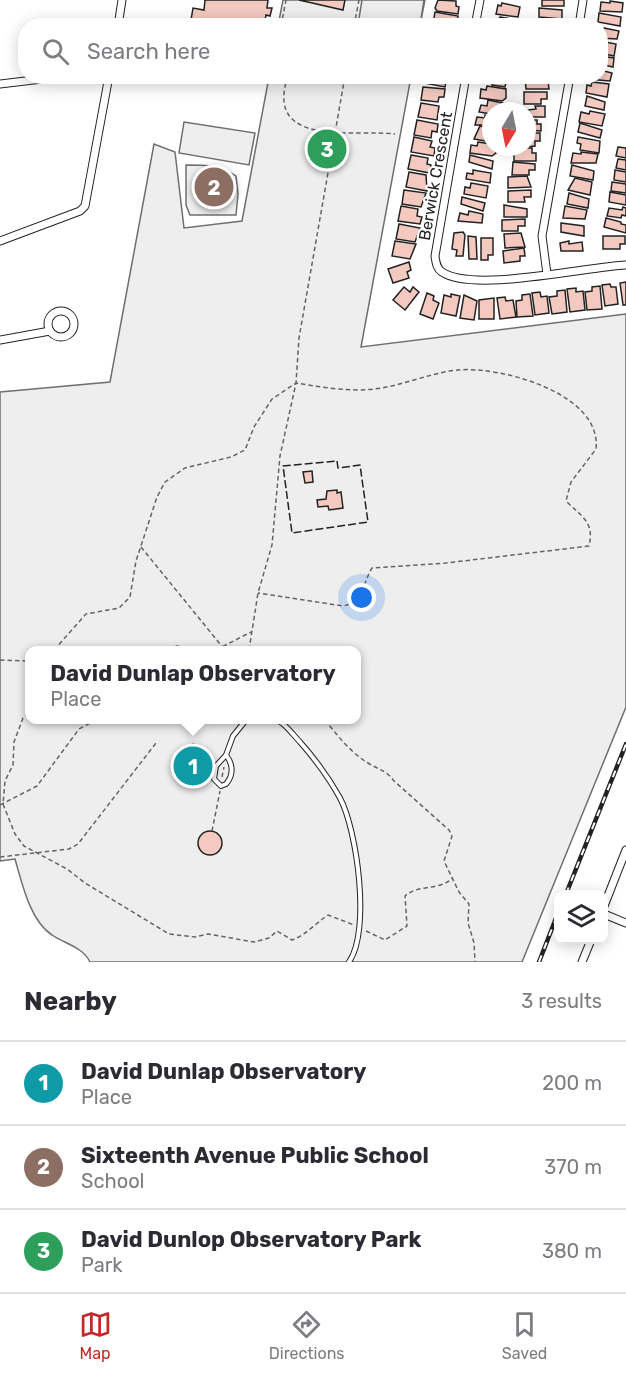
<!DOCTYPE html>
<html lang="en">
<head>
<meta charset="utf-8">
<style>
  body { margin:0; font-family:Rubik,sans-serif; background:#f2f2f3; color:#2b2b33 }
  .controls { position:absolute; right:18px; bottom:18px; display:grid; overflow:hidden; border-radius:12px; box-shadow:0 3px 15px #0003 }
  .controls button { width:54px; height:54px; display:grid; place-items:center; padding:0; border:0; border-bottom:2px solid #e1e1e2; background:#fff; color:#2b2b33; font:30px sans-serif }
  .compass { position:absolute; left:482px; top:102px; width:54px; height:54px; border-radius:50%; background:#fff; box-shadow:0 3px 15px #0003; rotate:190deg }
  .you { position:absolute; left:362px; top:598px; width:21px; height:21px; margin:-15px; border:4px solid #fff; border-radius:50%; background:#1a73e8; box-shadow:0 0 0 9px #1a73e833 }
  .badge { display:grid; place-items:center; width:39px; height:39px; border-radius:50%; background:#c62828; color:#fff; font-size:20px; font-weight:700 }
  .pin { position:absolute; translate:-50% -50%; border:3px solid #fff; box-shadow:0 2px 6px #0006 }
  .popup { position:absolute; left:25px; top:646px; width:336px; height:78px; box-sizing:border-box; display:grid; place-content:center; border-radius:12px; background:#fff; filter:drop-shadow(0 2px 4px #0005); font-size:20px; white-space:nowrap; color:#7c7c81 }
  .popup b { font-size:22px; color:#2b2b33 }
  .popup::after { content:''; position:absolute; left:50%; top:100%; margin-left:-12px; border:12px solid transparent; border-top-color:#fff }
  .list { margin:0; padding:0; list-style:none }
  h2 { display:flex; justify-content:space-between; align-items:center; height:78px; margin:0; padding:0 24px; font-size:26px }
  h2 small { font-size:20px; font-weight:400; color:#7c7c81 }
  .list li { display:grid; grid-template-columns:39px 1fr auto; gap:18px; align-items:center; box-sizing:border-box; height:84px; padding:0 24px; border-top:2px solid #e1e1e2 }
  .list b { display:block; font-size:22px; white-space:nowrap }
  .list p { margin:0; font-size:20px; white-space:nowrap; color:#7c7c81 }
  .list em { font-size:20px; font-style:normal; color:#7c7c81 }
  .icon { flex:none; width:33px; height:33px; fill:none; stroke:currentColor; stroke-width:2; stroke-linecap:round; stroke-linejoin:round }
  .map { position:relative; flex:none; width:626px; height:962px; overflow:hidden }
  .search { position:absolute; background:#fff; box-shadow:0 3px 15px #0003; left:18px; right:18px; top:18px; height:66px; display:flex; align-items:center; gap:15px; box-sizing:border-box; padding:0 21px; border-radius:24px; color:#7c7c81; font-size:22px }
  .sheet { height:330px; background:#fff }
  nav { display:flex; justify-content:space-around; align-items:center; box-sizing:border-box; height:84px; border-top:2px solid #e1e1e2; background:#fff; font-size:16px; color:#7c7c81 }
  nav a { display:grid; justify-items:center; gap:3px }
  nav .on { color:#c62828 }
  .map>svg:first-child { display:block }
  .green { fill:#eee; stroke:#6f6f6f; stroke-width:1.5; fill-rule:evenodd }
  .parking { fill:#ededed; stroke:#6f6f6f; stroke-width:1.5 }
  .building { fill:#f3c9c0; stroke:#222; stroke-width:1.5 }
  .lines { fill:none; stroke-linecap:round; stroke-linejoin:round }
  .service-casing { stroke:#222; stroke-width:6 }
  .minor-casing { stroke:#222; stroke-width:9 }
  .path { stroke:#646464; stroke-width:1.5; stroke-dasharray:4.5 3; stroke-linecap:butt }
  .service { stroke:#fff; stroke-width:4 }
  .minor { stroke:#fff; stroke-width:7 }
  .rail-casing { stroke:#222; stroke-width:4.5 }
  .rail { stroke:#fff; stroke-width:2; stroke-dasharray:7; stroke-linecap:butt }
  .fence { stroke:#222; stroke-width:1.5; stroke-dasharray:8 3; stroke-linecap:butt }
  .labels { text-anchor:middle; stroke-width:4.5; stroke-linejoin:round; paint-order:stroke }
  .street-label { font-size:16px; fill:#222; stroke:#fff }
</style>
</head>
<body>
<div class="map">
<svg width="626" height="962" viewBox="0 0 626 962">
  <rect width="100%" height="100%" fill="#fff"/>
  <g class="green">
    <path d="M 283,0 L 425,0 L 420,25 L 278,26 Z"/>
    <path d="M 269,77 L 411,77 L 361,347 L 626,314 L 626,707 L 522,962 L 90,962 C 83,947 65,944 52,935 C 30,921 22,883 15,859 L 0,861 L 0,392 L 110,382 L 154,144 L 175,152 L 184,228 L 242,221 ZM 29,650 L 356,650 L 356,720 L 29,720 Z"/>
    <path d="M 184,122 L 255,133 L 249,165 L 179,153 Z"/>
    <path d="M 186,165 C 205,165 220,165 236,176 L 238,194 L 236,215 L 190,215 L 186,205 Z"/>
  </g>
  <path class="parking" d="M 362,0 L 424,0 L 420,25 L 358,25 Z"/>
  <g class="building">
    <path d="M 205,0 L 268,0 L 267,8 L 272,8 L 270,16 L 266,15 L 264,26 L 190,26 L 193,8 L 204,10 Z"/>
    <path d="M 299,0 L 345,0 L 343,10 Z"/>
    <path d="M 438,0 L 456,1 L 456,6 L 459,7 L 458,14 L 437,11 L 435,8 Z"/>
    <rect x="542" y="0" width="22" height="6"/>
    <path d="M 610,1 L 623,3 L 622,12 L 600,11 L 601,2 L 610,3 Z"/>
    <path d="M 502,3 L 520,7 L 518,17 L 496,14 L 498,5 L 501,6 Z"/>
    <path d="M 539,8 L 562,10 L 562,19 L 539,17 Z"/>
    <path d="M 435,12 L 458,16 L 457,23 L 450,22 L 450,26 L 433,24 Z"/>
    <path d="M 599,13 L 621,17 L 620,26 L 598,22 Z"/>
    <path d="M 500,17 L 517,20 L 516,26 L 494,26 Z"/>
    <path d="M 604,28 L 619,31 L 617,39 L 600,38 L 600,30 L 603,31 Z"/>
    <path d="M 600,41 L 616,44 L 614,56 L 600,53 Z"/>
    <path d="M 600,56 L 614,58 L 613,67 L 600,64 Z"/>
    <path d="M 600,70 L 612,73 L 610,81 L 587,79 L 588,76 L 600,76 Z"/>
    <path d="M 425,76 L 443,76 L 447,78 L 445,87 L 424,83 Z"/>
    <path d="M 484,76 L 507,78 L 505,87 L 492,85 L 492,82 L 484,80 Z"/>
    <path d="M 525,78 L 544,78 L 544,81 L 548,81 L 549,89 L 526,89 Z"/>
    <path d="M 592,82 L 609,84 L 607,97 L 586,93 L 587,85 L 591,86 Z"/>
    <path d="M 487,86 L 506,89 L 506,98 L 502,101 L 480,98 L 481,89 L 486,90 Z"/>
    <path d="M 423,87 L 445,89 L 444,97 L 439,97 L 438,102 L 421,100 Z"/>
    <path d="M 524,92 L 547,92 L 547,99 L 541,99 L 541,104 L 524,104 Z"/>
    <path d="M 587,96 L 605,102 L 604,110 L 585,106 Z"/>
    <path d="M 488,100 L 503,103 L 501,111 L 491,111 L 491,114 L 479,112 L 481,105 L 487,106 Z"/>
    <path d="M 421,103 L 439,106 L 437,120 L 418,117 Z"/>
    <path d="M 535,106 L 545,106 L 545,117 L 527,117 L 527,111 L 521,111 L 536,109 Z"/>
    <path d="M 590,111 L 605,114 L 602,126 L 579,122 L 581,112 L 589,114 Z"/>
    <path d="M 485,115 L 491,116 L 491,125 L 475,125 L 477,117 L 485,118 Z"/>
    <path d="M 417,120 L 438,124 L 437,132 L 432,131 L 431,138 L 414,135 Z"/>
    <path d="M 527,120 L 537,120 L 537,124 L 541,124 L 541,131 L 527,130 Z"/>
    <path d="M 580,123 L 602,130 L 600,138 L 578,132 Z"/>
    <path d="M 480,126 L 491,129 L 491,142 L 474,139 Z"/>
    <path d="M 527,133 L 540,133 L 540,141 L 535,141 L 535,146 L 527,147 Z"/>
    <path d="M 414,137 L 432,141 L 430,147 L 435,148 L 434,156 L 411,152 Z"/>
    <path d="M 578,137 L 600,141 L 599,153 L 580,150 L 581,144 L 577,143 Z"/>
    <path d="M 478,142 L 491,144 L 496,153 L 492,156 L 470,153 L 471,145 L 477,146 Z"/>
    <path d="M 618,147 L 626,148 L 626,158 L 616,156 Z"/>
    <path d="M 514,148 L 532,148 L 532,153 L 536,153 L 536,161 L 514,161 Z"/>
    <path d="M 581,152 L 598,154 L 596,163 L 571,163 L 573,153 L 581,154 Z"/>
    <path d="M 411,155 L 428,158 L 427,164 L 431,165 L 430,173 L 408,169 Z"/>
    <path d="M 470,155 L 493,161 L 492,169 L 469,162 Z"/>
    <path d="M 618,159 L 626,160 L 626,170 L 616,168 Z"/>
    <path d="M 513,162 L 535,164 L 535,170 L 529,170 L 529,175 L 512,175 Z"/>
    <path d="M 572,165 L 594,171 L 593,180 L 570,176 Z"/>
    <path d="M 473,170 L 491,173 L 490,183 L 466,179 L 467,173 L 473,174 Z"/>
    <path d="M 615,170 L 626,172 L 626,182 L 614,180 Z"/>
    <path d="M 409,172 L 426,175 L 427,191 L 406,187 Z"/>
    <path d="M 527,176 L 531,187 L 508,188 L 508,177 Z"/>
    <path d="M 575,178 L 592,182 L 590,195 L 568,190 Z"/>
    <path d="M 612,182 L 626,184 L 626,193 L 611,191 Z"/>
    <path d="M 471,183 L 488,186 L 486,198 L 464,194 L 465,187 L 470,188 Z"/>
    <path d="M 404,190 L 426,193 L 421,207 L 402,204 Z"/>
    <path d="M 531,190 L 531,197 L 524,197 L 525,202 L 508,202 L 508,191 Z"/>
    <path d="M 610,192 L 626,195 L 626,205 L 609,202 Z"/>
    <path d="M 569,193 L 589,199 L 588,208 L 567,204 Z"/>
    <path d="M 462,197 L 485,203 L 483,211 L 461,204 Z"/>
    <path d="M 504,205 L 527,209 L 527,217 L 504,217 Z"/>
    <path d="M 401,206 L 418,209 L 417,216 L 422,217 L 420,224 L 398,221 Z"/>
    <path d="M 565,206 L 587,210 L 585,219 L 563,218 Z"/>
    <path d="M 623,207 L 626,208 L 626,216 L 622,215 L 621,218 L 607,216 L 609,208 L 622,210 Z"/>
    <path d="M 469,211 L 483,214 L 482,223 L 458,221 L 460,213 L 468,215 Z"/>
    <path d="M 606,218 L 621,222 L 621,224 L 626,225 L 626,233 L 604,227 Z"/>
    <path d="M 525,219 L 525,226 L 518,226 L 518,231 L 502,231 L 502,220 Z"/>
    <path d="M 561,223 L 584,226 L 584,236 L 561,232 Z"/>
    <path d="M 399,224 L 420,228 L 415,242 L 396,239 Z"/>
    <path d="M 463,232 L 465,235 L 463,256 L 456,256 L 457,250 L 452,249 L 454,233 Z"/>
    <path d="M 521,233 L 525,247 L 505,248 L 504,234 Z"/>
    <path d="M 468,236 L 476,237 L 477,259 L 469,259 Z"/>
    <path d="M 603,236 L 625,236 L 625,244 L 620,244 L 620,249 L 603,249 Z"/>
    <path d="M 481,238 L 493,238 L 493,255 L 488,255 L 488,260 L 481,260 Z"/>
    <path d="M 395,241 L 416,244 L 410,259 L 392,256 Z"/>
    <path d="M 569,241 L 569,244 L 582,242 L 583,251 L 561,251 L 560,243 Z"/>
    <path d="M 524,248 L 525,256 L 520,256 L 520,261 L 504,263 L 503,251 Z"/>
    <path d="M 409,262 L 411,270 L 407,272 L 409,278 L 393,283 L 388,269 Z"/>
    <path d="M 626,282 L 626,305 L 623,305 L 620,283 Z"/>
    <path d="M 610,284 L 611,287 L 616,287 L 618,304 L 605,306 L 602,285 Z"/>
    <path d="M 600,286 L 602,309 L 587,310 L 585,292 L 592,291 L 592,287 Z"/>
    <path d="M 404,287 L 410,292 L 413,287 L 419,292 L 405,310 L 393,300 Z"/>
    <path d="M 576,288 L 576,292 L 583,291 L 585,310 L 570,312 L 567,289 Z"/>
    <path d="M 565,290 L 567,312 L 552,314 L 549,297 L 557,296 L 557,291 Z"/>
    <path d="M 540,292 L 541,297 L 547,296 L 549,313 L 535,315 L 532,293 Z"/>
    <path d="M 427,293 L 434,296 L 433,300 L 439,303 L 433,319 L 420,314 Z"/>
    <path d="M 451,294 L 460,296 L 456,316 L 441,313 L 444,295 L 451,297 Z"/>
    <path d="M 530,294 L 533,316 L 517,317 L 516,301 L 522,300 L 522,295 Z"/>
    <path d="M 464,295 L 477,301 L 474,320 L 460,318 Z"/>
    <path d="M 505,297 L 506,301 L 513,300 L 516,317 L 500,319 L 497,298 Z"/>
    <path d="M 494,298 L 494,319 L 479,319 L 479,300 Z"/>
    <path d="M 312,471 L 313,482 L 305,483 L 303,472 Z"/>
    <path d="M 337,490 L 337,493 L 341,492 L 343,508 L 329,510 L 328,506 L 318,507 L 317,500 L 326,499 L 327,491 Z"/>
    <path d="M 193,744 L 204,751 L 203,763 L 198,783 L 190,786 L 181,780 L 186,748 L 191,749 Z"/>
    <circle cx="210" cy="843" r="12"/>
  </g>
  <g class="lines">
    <g class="service-casing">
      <g id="service">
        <path d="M 277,720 C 286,724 293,735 300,742 C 315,759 329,778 340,798 C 357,830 371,931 349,962"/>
        <path d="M 226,755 C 233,764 234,775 226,784 L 221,786 L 214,779 L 216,766 L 226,755 L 233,736 L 246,720"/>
      </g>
    </g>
    <g class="minor-casing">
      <g id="minor">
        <path d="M 118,26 L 122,0"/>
        <path d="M 475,26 L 480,0"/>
        <path d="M 579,26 L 583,0"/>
        <path d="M 466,76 L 435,256 C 436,262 436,268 442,272 C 473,293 585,267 626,265"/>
        <path d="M 0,84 L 67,76"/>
        <path d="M 0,241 L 80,211 L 85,206 L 109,76"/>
        <path d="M 547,274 L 542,236 L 570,76"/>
        <circle cx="61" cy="324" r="13"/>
        <path d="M 0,340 L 50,331"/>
        <path d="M 604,906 L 626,850"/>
        <path d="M 604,914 L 626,923"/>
        <path d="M 582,962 L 591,940"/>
      </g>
    </g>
    <g class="path">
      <path d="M 406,25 L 406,26"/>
      <path d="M 281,26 L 286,0"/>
      <path d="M 354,26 L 359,0"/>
      <path d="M 288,76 C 263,149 357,129 395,134"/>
      <path d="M 321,145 L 334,134"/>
      <path d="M 141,547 L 225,650"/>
      <path d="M 54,650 L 86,614 L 119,608 L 130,597 L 136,561 L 157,497 L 165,482 L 185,468 L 231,457 L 245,450 L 254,427 L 272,399 L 296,383 C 321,387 348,392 374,389 C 402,386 429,373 458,370 C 500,366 602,393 596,449 L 571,482 L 566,501 C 581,516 595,522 589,546 L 446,563 L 372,568 C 363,582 364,602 343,606 L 258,593"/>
      <path d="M 167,650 L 177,646 L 193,650"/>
      <path d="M 216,650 L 251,632"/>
      <path d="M 249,650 L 258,593 L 272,545 L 280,456 L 296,383 L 299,338 L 345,76"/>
      <path d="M 0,660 L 29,661"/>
      <path d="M 29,713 L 23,718 L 14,742 L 13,765 L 5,781 L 3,804 L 15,834 L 24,846 L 67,869 L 85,883 L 169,934 L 195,937 L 208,934 L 254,942 L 269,938 L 277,931 L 292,940 C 306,935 316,923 328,915 L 354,925"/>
      <path d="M 229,720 L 233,725"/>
      <path d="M 325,720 C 337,735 351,753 368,763 C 379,770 386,770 394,781 L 449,830 L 452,836 L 444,861 L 459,892 L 469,904 L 468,923 L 474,943 L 475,962"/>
      <path d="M 202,769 L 211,770"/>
      <path d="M 222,777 L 224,767"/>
      <path d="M 0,805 L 37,786 L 79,729 L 96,720"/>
      <path d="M 212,831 L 220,791"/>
      <path d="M 0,857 L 69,849 L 78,844 L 156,743"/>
      <path d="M 366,931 L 385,940 L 407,926 L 405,896 C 418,884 439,891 453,878"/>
    </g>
    <use href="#service" class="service"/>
    <use href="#minor" class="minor"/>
    <g class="rail-casing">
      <g id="rail">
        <path d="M 566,894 L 626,744"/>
        <path d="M 539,962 L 558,913"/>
      </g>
    </g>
    <use href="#rail" class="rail"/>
    <path class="fence" d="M 337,461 L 338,468 L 360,465 L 368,522 L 292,533 L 283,466 Z"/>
  </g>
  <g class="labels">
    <g class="street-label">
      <text transform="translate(435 176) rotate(-80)" y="6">Berwick Crescent</text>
    </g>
  </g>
</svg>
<div class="controls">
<button><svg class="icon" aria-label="layers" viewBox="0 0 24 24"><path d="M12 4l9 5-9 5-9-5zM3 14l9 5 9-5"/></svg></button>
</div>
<svg class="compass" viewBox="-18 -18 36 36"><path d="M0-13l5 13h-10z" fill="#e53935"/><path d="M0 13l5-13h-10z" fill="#7c7c81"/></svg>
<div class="you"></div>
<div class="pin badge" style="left:193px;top:766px;background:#0f9aa8">1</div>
<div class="popup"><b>David Dunlap Observatory</b>Place</div>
<div class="pin badge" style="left:214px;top:187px;background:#8d6e63">2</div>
<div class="pin badge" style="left:327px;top:149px;background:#2e9e5b">3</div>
<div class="search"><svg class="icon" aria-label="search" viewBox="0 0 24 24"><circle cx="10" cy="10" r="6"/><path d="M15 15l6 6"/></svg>Search here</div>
</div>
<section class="sheet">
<h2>Nearby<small>3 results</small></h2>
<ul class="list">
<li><span class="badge" style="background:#0f9aa8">1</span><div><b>David Dunlap Observatory</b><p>Place</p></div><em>200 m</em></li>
<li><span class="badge" style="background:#8d6e63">2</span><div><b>Sixteenth Avenue Public School</b><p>School</p></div><em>370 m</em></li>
<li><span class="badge" style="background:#2e9e5b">3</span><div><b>David Dunlop Observatory Park</b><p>Park</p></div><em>380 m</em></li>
</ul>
</section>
<nav>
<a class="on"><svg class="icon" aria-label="map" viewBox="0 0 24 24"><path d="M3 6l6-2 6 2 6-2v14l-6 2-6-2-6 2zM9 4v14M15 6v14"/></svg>Map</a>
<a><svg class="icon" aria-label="directions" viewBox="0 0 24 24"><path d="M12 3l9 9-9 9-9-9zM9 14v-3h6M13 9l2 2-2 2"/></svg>Directions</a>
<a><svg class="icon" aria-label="saved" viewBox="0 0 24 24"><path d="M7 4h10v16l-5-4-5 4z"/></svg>Saved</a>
</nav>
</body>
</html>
